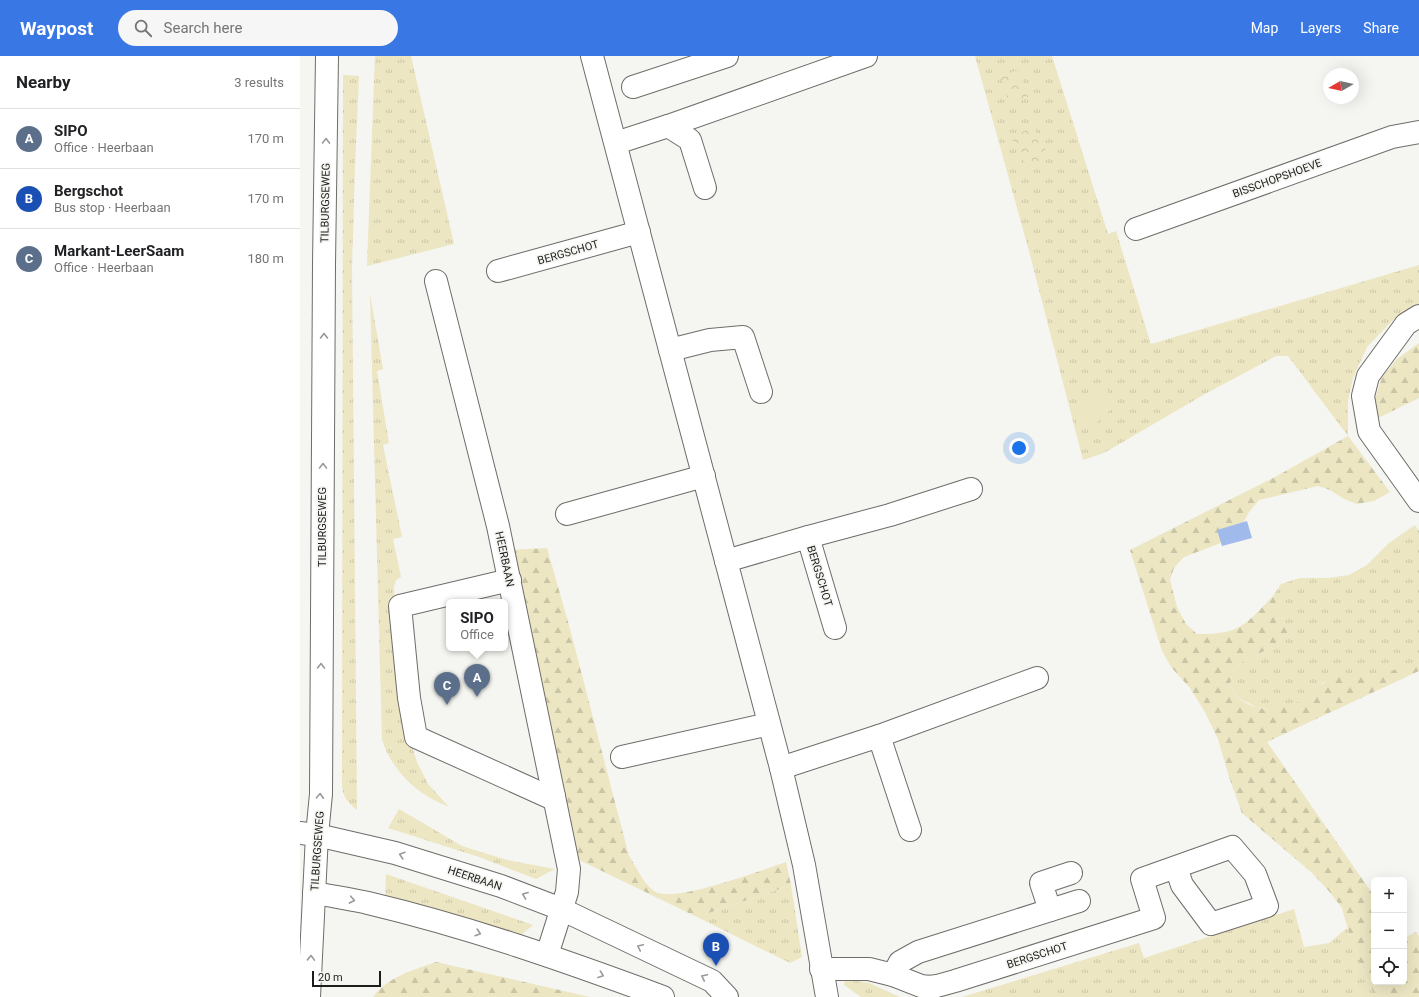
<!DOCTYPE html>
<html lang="en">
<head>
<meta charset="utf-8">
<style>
  body { margin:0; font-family:Roboto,sans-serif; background:#f6f6f6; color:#202124 }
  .controls { position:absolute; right:12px; bottom:12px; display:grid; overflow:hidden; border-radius:6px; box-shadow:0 4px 16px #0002 }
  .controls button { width:36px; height:36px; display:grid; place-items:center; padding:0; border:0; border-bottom:1px solid #e0e0e0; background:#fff; color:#202124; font:20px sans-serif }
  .compass { position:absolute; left:1023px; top:12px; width:36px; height:36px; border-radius:50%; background:#fff; box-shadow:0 4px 16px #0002; rotate:261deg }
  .scale { position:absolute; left:12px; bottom:10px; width:69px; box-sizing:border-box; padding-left:4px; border:2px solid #1d1c1b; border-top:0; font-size:11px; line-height:14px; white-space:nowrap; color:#1d1c1b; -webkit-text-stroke:3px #f5f5f1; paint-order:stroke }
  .you { position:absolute; left:719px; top:392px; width:14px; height:14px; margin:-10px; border:3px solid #fff; border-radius:50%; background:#1a73e8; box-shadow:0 0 0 6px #1a73e833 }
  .badge { display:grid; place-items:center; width:26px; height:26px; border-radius:50%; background:#3977e5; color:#fff; font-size:13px; font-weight:700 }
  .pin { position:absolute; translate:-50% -33px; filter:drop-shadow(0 1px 2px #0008) }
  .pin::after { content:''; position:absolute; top:21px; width:14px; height:12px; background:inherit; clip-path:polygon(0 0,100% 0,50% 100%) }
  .popup { position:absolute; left:146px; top:543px; width:62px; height:52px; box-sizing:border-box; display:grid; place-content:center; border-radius:6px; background:#fff; filter:drop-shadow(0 1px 3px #0005); font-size:13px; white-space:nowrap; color:#757577 }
  .popup b { font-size:15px; color:#202124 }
  .popup::after { content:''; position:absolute; left:50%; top:100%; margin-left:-8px; border:8px solid transparent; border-top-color:#fff }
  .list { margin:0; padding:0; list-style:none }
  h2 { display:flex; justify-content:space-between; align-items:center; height:52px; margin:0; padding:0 16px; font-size:17px }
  h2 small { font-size:13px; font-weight:400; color:#757577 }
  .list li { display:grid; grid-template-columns:26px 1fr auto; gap:12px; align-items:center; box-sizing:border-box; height:60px; padding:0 16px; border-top:1px solid #e0e0e0 }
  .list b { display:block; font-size:15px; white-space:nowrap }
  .list p { margin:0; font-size:13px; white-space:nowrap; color:#757577 }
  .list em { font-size:13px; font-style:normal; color:#757577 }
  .icon { flex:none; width:22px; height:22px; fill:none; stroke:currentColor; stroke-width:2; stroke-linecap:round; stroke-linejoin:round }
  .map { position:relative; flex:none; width:1119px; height:941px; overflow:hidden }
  header { display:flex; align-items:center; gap:24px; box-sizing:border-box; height:56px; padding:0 20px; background:#3977e5; color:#fff }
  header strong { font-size:19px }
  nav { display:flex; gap:22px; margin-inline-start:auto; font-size:14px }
  .search { width:280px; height:36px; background:#f6f6f6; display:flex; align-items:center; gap:10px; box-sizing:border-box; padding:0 14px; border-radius:22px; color:#757577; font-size:15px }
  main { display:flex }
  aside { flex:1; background:#fff }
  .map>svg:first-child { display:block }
  .grass { fill:url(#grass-tufts) }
  .forest { fill:url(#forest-firs) }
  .park { fill:url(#park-crowns) }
  .pitch { fill:#ece6c3 }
  .water { fill:#a0bbeb }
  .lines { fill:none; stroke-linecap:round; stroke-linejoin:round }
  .minor-casing { stroke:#6e6d6a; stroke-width:24 }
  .major-casing { stroke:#6e6d6a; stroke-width:24 }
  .minor { stroke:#fff; stroke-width:22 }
  .major { stroke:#fff; stroke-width:22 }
  .oneway { stroke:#999998 }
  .labels { text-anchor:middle; stroke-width:3.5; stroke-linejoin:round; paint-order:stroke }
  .street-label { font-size:11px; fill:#1d1c1b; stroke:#f5f5f1 }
</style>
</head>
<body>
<header>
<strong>Waypost</strong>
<div class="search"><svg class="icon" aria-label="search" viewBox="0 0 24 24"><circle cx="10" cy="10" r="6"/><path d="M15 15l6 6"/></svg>Search here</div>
<nav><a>Map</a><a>Layers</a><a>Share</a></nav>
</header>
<main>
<aside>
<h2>Nearby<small>3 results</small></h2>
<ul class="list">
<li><span class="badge" style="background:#5c6f8a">A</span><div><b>SIPO</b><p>Office · Heerbaan</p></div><em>170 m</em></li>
<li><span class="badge" style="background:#1a4fb4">B</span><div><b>Bergschot</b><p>Bus stop · Heerbaan</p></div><em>170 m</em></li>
<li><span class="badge" style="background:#5c6f8a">C</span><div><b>Markant-LeerSaam</b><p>Office · Heerbaan</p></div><em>180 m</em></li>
</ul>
</aside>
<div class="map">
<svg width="1119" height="941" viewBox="0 0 1119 941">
  <defs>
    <pattern id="grass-tufts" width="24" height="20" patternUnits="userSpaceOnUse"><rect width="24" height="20" fill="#ece6c3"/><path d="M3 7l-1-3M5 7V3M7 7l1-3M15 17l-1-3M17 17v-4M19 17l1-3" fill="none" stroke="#cac5a7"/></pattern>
    <pattern id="forest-firs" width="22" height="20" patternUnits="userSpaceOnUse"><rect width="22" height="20" fill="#ece6c3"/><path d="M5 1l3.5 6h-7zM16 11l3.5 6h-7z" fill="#cac5a7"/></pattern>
    <pattern id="park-crowns" width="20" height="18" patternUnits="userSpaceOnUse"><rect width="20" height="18" fill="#ece6c3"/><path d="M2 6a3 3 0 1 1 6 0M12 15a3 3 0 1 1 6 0" fill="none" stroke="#cac5a7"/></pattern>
  </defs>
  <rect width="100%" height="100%" fill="#f5f5f1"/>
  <g class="grass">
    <path d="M 75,0 L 111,0 L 154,188 L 67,210 Z"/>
    <path d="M 675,0 L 752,0 L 808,178 L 816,175 L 851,288 L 1119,209 L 1119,250 L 1092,265 L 1067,291 L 1053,322 L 1048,345 L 1048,380 L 988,300 L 976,300 L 905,338 L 804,397 L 783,404 L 730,199 Z"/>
    <path d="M 43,19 L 59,20 L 55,110 L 52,212 L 57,754 C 45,744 42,739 42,724 Z"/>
    <path d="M 70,238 L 83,313 L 77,315 L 89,387 L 83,389 L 102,481 L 93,483 L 101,521 L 96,524 L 94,531 L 100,634 L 110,684 L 117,706 L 128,728 L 149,751 C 125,741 108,729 93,707 C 88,700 85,692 82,684 Z"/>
    <path d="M 1115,469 L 1119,475 L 1119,604 L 1108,610 L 1085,617 L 1023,626 L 1013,637 L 998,647 L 984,653 L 975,654 L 956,651 L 937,641 L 930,629 L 933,614 L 942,606 L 972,591 L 989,576 L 973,540 L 981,528 L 1000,522 L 1028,522 L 1049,519 L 1067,509 L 1089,487 Z"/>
    <path d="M 99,753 L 162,790 L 207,804 L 255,813 L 236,823 L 179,801 L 88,772 Z"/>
    <path d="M 86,818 L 233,869 L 221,879 L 207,880 L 85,844 Z"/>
    <path d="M 491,829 L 502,901 L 490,907 L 397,861 Z"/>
    <path d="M 994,853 L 1004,891 L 1029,887 L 1047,872 L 1064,918 L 1076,941 L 662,941 L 839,887 L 844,902 Z"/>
    <path d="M 545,923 L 569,927 L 600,941 L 561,941 L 544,929 Z"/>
  </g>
  <g class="forest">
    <path d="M 1119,287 L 1119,342 L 1078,362 L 1075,343 L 1082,321 L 1097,303 Z"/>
    <path d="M 1048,380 L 1090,436 L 1074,445 L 1057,448 L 1044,443 L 1030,434 L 1018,430 L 959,444 L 949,456 L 940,473 L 926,485 L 884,501 L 874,512 L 870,524 L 877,551 L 886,568 L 897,578 C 910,578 925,578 937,572 C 949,567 964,549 973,540 L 989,576 L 972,591 L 942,606 L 933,614 L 930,629 C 932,633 935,639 938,642 C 955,655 980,657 998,646 C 1011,639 1019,627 1033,622 C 1042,620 1052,621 1060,620 C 1081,618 1100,614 1119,604 L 1119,615 L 967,686 L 1074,840 L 1074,926 L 1104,926 L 1104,882 L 1116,876 L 1119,880 L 1119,941 L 1076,941 L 1064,918 L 1050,881 L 1042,852 L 1028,834 L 1011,816 L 942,757 L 929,721 L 918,683 L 905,656 L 890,632 L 871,611 L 862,595 L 830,494 L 975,421 Z"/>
    <path d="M 247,492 L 270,573 L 329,800 C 337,812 343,827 354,835 C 372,849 464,813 486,806 L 491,829 L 397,861 L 277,803 L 210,494 Z"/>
    <path d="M 136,906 L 290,941 L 73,941 C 87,921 114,914 136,906 Z"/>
  </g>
  <g class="park">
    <path d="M 719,14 L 728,41 L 709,47 L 701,20 Z"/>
    <path d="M 733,70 L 750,102 L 728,113 L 711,82 Z"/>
  </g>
  <path class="pitch" d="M 800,327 L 818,347 L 793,370 L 775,350 Z"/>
  <path class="water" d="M 947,465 L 952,482 L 922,490 L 917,474 Z"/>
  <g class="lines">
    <g class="minor-casing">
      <g id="minor">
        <path d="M 292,0 L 481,712 L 504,809 L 527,941"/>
        <path d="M 333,31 L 427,0"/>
        <path d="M 368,70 L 566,0"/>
        <path d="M 316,87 L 368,70 L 390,84 L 405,132"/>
        <path d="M 836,173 L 1092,81 L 1119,76"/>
        <path d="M 198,215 L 339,176"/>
        <path d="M 136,225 L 198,470 L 269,813 L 267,836 L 247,899"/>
        <path d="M 1119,260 L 1106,268 L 1068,320 L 1063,340 L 1069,375 L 1119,445"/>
        <path d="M 370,294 L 410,284 L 443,281 L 461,336"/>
        <path d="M 267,458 L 404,420"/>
        <path d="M 508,481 L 590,459 L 671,433"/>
        <path d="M 426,505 L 508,481 L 535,572"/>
        <path d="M 210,524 L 100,550 L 109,642 L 116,681 L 249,741 L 254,740"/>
        <path d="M 579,680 L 737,622"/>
        <path d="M 322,701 L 469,668"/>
        <path d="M 481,712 L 579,680 L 610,774"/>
        <path d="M 0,777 L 17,779 L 95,797 L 201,830 L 261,853 L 412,925 L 427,941"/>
        <path d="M 14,837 C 32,840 50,843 68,847 C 169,871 266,905 363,941"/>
        <path d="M 750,854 L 741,827 L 771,817"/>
        <path d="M 521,913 L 569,913 L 593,919 L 621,930 L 629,931 L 637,930 L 655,925 L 854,862 L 842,823 L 932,791 L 955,818 L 967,850 L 911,868 L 882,829 L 876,811"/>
        <path d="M 593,919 L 600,906 L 618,896 L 779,845"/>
      </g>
    </g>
    <g class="major-casing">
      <path id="major" d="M 9,941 L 17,779 L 21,738 L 24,208 L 27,0"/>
    </g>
    <use href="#minor" class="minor"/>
    <use href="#major" class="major"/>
  </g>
  <defs><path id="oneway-chevron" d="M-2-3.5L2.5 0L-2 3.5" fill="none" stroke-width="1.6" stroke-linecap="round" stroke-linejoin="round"/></defs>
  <g class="oneway">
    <use href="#oneway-chevron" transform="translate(26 85) rotate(-89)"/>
    <use href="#oneway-chevron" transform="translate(24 280) rotate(-90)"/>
    <use href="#oneway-chevron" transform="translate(23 410) rotate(-90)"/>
    <use href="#oneway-chevron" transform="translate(21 610) rotate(-90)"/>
    <use href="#oneway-chevron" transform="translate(20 740) rotate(-87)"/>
    <use href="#oneway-chevron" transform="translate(102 799) rotate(-163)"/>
    <use href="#oneway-chevron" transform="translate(225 839) rotate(-159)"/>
    <use href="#oneway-chevron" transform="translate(52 844) rotate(11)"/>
    <use href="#oneway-chevron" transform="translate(178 877) rotate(17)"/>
    <use href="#oneway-chevron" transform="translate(340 891) rotate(-155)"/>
    <use href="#oneway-chevron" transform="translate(11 902) rotate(-88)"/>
    <use href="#oneway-chevron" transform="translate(301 919) rotate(20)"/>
    <use href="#oneway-chevron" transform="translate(404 921) rotate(-155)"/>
  </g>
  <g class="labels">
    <g class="street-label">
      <text transform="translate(977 122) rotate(-20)" y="4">BISSCHOPSHOEVE</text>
      <text transform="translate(25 147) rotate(-89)" y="4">TILBURGSEWEG</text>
      <text transform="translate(268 196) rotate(-16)" y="4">BERGSCHOT</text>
      <text transform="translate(22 471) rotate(-90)" y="4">TILBURGSEWEG</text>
      <text transform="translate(205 503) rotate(78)" y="4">HEERBAAN</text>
      <text transform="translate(520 520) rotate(73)" y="4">BERGSCHOT</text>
      <text transform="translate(17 795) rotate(-86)" y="4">TILBURGSEWEG</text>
      <text transform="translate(175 822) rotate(18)" y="4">HEERBAAN</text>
      <text transform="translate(737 899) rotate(-18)" y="4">BERGSCHOT</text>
    </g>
  </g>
</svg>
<div class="controls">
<button>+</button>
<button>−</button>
<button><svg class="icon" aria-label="locate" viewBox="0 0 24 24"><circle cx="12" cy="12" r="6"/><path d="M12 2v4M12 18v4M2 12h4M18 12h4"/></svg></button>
</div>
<svg class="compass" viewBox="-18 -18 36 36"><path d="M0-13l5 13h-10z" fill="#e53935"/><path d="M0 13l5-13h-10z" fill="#757577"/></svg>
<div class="scale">20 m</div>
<div class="you"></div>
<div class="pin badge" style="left:177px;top:641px;background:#5c6f8a">A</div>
<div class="popup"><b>SIPO</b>Office</div>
<div class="pin badge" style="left:416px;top:910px;background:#1a4fb4">B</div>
<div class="pin badge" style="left:147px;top:649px;background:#5c6f8a">C</div>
</div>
</main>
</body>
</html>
